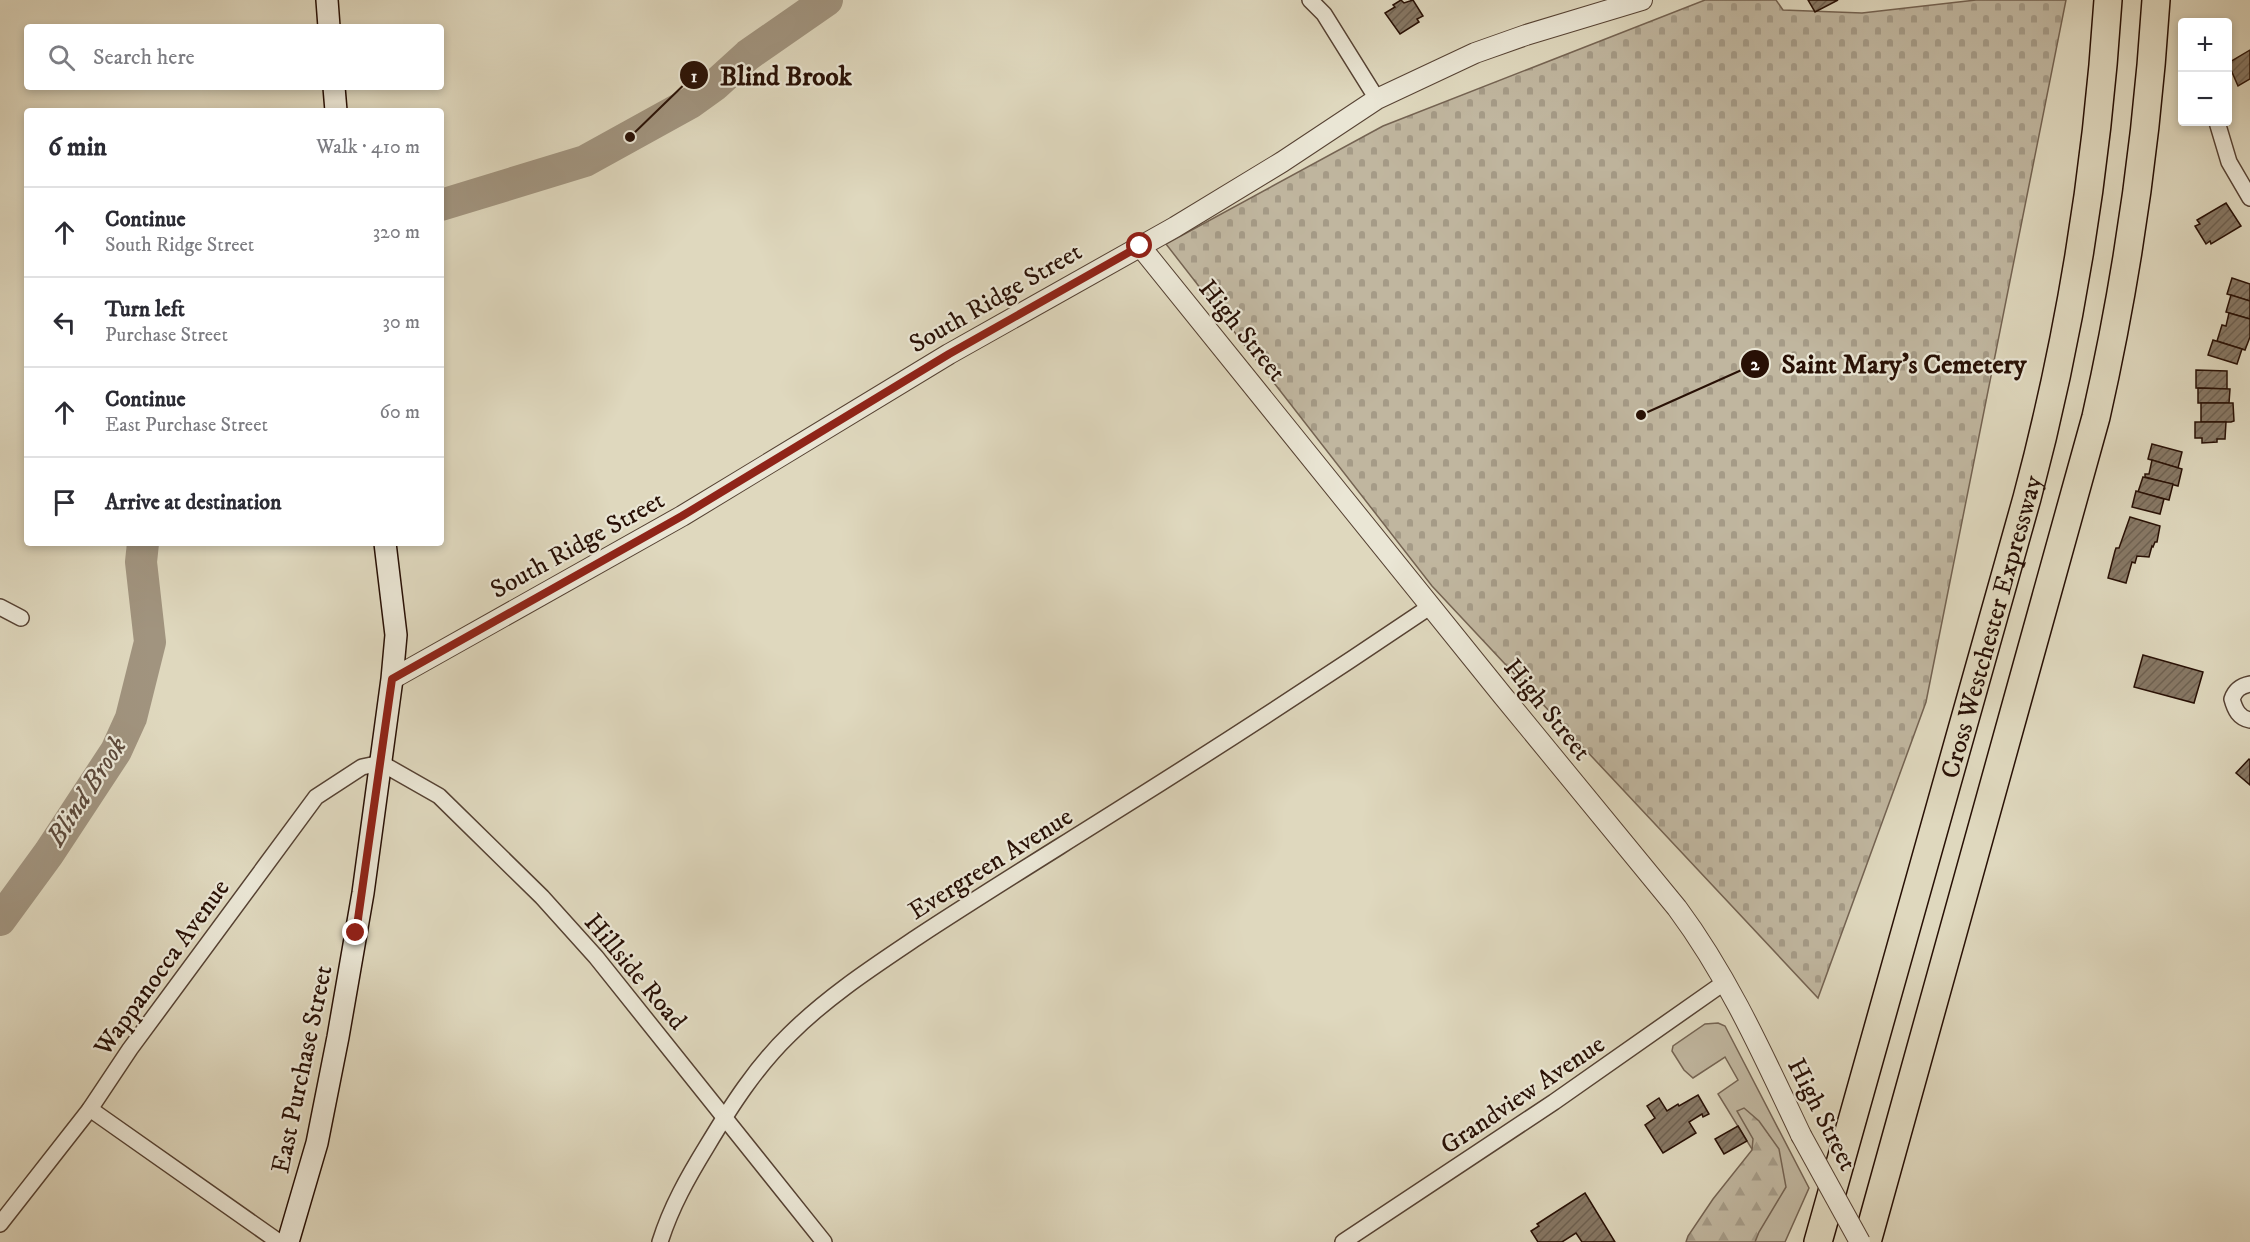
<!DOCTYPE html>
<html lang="en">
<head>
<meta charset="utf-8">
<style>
  body { margin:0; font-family:"IM FELL DW Pica",serif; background:#f2f2f3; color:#2b2b33 }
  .controls { position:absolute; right:18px; top:18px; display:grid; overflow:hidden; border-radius:6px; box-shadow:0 3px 9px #0003 }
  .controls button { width:54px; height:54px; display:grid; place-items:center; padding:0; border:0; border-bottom:2px solid #e1e1e2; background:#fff; color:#2b2b33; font:30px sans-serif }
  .stop { position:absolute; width:18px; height:18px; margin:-14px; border:4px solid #8f2418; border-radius:50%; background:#fff }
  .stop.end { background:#8f2418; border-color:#fff; box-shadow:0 2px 6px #0008 }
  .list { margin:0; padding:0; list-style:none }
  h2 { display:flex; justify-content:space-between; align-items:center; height:78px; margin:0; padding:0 24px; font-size:26px }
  h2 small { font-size:20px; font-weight:400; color:#7c7c81 }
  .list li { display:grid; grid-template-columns:39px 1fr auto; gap:18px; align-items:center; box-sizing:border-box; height:90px; padding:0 24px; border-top:2px solid #e1e1e2 }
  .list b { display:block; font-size:22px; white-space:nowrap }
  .list p { margin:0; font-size:20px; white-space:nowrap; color:#7c7c81 }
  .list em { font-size:20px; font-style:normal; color:#7c7c81 }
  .icon { flex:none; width:33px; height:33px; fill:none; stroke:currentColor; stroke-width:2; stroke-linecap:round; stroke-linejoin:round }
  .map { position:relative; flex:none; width:2250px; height:1242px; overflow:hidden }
  .search { position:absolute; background:#fff; box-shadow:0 3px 9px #0003; left:24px; top:24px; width:420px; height:66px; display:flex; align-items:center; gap:15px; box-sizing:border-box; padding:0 21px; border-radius:6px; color:#7c7c81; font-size:22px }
  .panel { position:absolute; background:#fff; box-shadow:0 3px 9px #0003; left:24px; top:108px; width:420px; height:438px; border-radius:6px }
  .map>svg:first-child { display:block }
  .green { fill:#c0b69f; stroke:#746352; stroke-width:1.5 }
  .forest { fill:url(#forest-firs); stroke:#746352; stroke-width:1.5 }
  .cemetery { fill:url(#cemetery-stones); stroke:#746352; stroke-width:1.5 }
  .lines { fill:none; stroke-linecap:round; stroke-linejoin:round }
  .river { stroke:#a1947f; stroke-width:32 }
  .building { fill:url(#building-hatch); stroke:#281005; stroke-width:1.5 }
  .minor-casing { stroke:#564233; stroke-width:18 }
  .tertiary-casing { stroke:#564233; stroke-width:22 }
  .secondary-casing { stroke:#281005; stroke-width:24 }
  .motorway-casing { stroke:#281005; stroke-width:30 }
  .minor { stroke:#eae6d5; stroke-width:15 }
  .tertiary { stroke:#eae6d5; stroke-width:20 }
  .secondary { stroke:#eae6d5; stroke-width:21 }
  .motorway { stroke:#dfd8be; stroke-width:27 }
  .tertiary-bridge-casing { stroke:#564233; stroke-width:22; stroke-linecap:butt }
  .tertiary-bridge { stroke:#eae6d5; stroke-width:20 }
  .route { stroke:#8f2418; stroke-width:8 }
  .labels { text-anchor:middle; stroke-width:4.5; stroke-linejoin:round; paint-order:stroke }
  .street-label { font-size:26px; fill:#281005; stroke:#eae6d5 }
  .water-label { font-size:27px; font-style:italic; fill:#5e4b3c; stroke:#eae6d5 }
  .leader { fill:none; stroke:#281005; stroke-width:2 }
  .callout-dot { fill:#281005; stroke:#eae6d5; stroke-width:2 }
  .mark-label { font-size:18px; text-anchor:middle; font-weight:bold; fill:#fff }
  .callout-label { font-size:27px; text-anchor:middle; font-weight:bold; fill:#281005; stroke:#eae6d5; stroke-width:4.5; stroke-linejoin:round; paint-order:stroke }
</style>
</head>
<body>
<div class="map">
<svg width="2250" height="1242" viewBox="0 0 2250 1242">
  <defs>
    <pattern id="forest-firs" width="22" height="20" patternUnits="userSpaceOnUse" patternTransform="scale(1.5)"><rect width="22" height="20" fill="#c0b69f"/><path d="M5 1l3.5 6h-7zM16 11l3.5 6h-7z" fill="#a59b87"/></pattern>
    <pattern id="cemetery-stones" width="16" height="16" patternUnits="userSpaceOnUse" patternTransform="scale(1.5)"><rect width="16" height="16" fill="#c0b69f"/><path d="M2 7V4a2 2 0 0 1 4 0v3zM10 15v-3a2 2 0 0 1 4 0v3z" fill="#a59b87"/></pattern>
    <pattern id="building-hatch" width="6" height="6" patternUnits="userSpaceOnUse" patternTransform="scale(1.5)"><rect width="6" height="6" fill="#877865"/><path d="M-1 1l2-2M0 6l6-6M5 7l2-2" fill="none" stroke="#6e6151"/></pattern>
  </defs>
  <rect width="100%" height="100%" fill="#dfd8be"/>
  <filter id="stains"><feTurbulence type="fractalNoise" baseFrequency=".00333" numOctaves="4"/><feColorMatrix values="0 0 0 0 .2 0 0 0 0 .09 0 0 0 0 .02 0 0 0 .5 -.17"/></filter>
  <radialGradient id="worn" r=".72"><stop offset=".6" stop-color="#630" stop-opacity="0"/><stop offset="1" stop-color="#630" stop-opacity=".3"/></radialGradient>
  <path class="green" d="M 1718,1023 L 1725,1026 L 1809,1188 L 1785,1242 L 1732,1242 L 1760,1162 L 1718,1094 L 1738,1080 L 1725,1057 L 1693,1078 L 1684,1070 L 1672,1051 L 1673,1046 L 1705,1024 Z"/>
  <path class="forest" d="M 1744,1108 L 1759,1121 L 1779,1149 L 1786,1187 L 1759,1232 L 1755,1242 L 1686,1242 L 1688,1236 L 1713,1199 L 1752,1150 L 1753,1139 L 1737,1111 Z"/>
  <path class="cemetery" d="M 1705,0 L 1776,0 L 1783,10 L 1862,13 L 1976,0 L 2066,0 L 1926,702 L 1818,998 L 1432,586 L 1166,244 L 1383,126 Z"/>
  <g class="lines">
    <g class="river">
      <path d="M 441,205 L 585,161 L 690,103 L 715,85 L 748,55 L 827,0"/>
      <path d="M 0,920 L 49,853 L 116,751 L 131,718 L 150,642 L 141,562 L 143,543"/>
    </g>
  </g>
  <g class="building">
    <path d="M 1401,0 L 1404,3 L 1413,0 L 1423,16 L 1417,19 L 1419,22 L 1400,34 L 1385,13 L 1395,7 L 1393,5 Z"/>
    <path d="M 1808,0 L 1838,0 L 1815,12 Z"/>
    <path d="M 2250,50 L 2250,79 L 2238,86 L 2228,63 Z"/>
    <path d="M 2226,203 L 2241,226 L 2211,244 L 2210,241 L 2206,244 L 2195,226 L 2200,224 L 2197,220 Z"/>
    <path d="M 2232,278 L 2250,284 L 2250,301 L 2227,294 Z"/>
    <path d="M 2231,295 L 2250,301 L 2250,319 L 2226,312 Z"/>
    <path d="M 2229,313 L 2250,319 L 2250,337 L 2245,350 L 2217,341 L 2222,325 L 2226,326 Z"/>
    <path d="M 2213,340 L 2242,349 L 2237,364 L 2208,355 Z"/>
    <path d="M 2196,370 L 2227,371 L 2227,389 L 2196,388 Z"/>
    <path d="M 2198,388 L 2230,389 L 2229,403 L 2198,403 Z"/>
    <path d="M 2201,403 L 2233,403 L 2234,421 L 2231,422 L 2201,422 Z"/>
    <path d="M 2195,422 L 2226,422 L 2225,439 L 2217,439 L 2217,442 L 2202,443 L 2202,438 L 2195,438 Z"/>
    <path d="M 2152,444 L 2182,452 L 2178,468 L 2148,459 Z"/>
    <path d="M 2152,460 L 2182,469 L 2178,486 L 2145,477 L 2145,474 L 2149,474 Z"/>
    <path d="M 2143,477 L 2173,484 L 2169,500 L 2138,492 Z"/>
    <path d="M 2136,491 L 2164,499 L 2160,514 L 2132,507 Z"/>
    <path d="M 2130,517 L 2160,526 L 2157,542 L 2155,542 L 2153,547 L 2152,546 L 2149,557 L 2137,556 L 2135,563 L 2132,562 L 2126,583 L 2108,578 L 2115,551 L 2116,548 L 2119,548 Z"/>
    <path d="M 2143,655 L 2203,672 L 2194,703 L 2134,687 Z"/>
    <path d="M 2249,759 L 2250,760 L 2250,785 L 2236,773 Z"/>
    <path d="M 1698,1095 L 1709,1114 L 1703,1117 L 1702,1114 L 1689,1122 L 1696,1133 L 1663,1153 L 1645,1125 L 1655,1118 L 1647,1106 L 1659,1098 L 1667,1111 L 1678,1104 L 1679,1106 Z"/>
    <path d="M 1738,1126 L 1747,1141 L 1724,1154 L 1715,1139 Z"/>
    <path d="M 1585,1193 L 1615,1242 L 1582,1242 L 1576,1233 L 1562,1242 L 1538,1242 L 1531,1231 L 1539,1226 L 1537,1224 Z"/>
  </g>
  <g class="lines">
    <g class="minor-casing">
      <g id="minor">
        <path d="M 1310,0 L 1324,14 L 1377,99"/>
        <path d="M 2217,122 L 2229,162 L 2250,198"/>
        <path d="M 0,607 L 21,618"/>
        <path d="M 2250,684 C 2240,686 2235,690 2232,699 C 2235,710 2239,718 2250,720"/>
        <path d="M 90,1109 L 279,1242"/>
        <path d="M 0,1224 L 90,1109 L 130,1049 L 316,797 L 362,767 L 381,763 L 439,796 L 542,897 L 596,957 L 824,1242"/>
        <path d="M 660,1242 C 671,1207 688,1177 707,1146 C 731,1106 756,1067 789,1035 C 828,996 873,967 919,936 C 983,894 1048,854 1113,813 C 1220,746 1326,677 1431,606"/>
        <path d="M 1343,1242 L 1554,1102 L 1725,982"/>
      </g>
    </g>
    <g class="tertiary-casing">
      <g id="tertiary">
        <path d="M 1140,246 L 1503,696 L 1677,908 C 1729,978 1764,1057 1801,1135"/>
        <path d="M 392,679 L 682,516 L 949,354 L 1175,227 L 1282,162 L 1377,99 L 1475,53 L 1526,35 L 1642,0"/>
      </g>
    </g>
    <g class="secondary-casing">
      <g id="secondary">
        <path d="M 327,0 L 329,27"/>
        <path d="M 334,87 L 336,111"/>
        <path d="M 288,1242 L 317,1143 L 338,1037 L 363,893 L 392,679 L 396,635 L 385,543"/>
      </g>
    </g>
    <g class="motorway-casing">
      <g id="motorway">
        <path id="s1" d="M 1818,1242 L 2027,498 C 2071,333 2097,170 2108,0"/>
        <path d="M 1867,1242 L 2096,417 C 2127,280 2147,141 2156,0"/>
      </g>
    </g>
    <use href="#minor" class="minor"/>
    <use href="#tertiary" class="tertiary"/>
    <use href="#secondary" class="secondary"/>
    <use href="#motorway" class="motorway"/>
    <g class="tertiary-bridge-casing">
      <path id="tertiary-bridge" d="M 1801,1135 L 1860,1242"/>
    </g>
    <use href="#tertiary-bridge" class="tertiary-bridge"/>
  </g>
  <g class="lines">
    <path class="route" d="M 356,933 L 392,679 L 682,516 L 949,354 L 1140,246"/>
  </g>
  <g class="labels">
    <g class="street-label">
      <text transform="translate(995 297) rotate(-30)" y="9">South Ridge Street</text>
      <text transform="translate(1243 330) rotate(51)" y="9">High Street</text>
      <text transform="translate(577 544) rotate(-29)" y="9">South Ridge Street</text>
      <text dy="9" stroke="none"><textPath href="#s1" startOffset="639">Cross Westchester Expressway</textPath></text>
      <text transform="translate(1548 709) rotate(51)" y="9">High Street</text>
      <text transform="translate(990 863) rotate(-32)" y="9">Evergreen Avenue</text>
      <text transform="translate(161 967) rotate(-54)" y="9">Wappanocca Avenue</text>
      <text transform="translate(636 971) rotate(50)" y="9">Hillside Road</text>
      <text transform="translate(301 1069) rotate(-78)" y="9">East Purchase Street</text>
      <text transform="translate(1522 1094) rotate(-34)" y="9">Grandview Avenue</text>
      <text transform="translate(1823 1114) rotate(63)" y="9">High Street</text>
    </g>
    <g class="water-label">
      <text transform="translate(86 791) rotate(-57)" y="9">Blind Brook</text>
    </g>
  </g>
  <path class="leader" d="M630 137L694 75M1641 415L1755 364"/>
  <g class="callout-dot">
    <circle cx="630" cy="137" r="6"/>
    <circle cx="1641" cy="415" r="6"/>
    <circle cx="694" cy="75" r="15"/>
    <circle cx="1755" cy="364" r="15"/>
  </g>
  <g class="mark-label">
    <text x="694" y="82">1</text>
    <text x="1755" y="370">2</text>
  </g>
  <g class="callout-label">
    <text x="786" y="85">Blind Brook</text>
    <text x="1904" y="373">Saint Mary's Cemetery</text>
  </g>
  <rect width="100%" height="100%" filter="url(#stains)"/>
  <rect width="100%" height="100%" fill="url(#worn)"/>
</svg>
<div class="controls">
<button>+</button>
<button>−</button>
</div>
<div class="stop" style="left:1140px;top:246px"></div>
<div class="stop end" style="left:356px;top:933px"></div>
<div class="search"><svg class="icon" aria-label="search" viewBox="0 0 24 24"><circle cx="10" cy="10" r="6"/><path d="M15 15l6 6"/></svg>Search here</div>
<section class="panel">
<h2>6 min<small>Walk · 410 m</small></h2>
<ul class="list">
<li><svg class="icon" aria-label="ahead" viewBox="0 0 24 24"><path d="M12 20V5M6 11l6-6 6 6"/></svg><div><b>Continue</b><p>South Ridge Street</p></div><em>320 m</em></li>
<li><svg class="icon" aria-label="left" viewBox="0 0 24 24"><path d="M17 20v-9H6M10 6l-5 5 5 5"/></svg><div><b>Turn left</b><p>Purchase Street</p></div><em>30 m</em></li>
<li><svg class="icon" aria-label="ahead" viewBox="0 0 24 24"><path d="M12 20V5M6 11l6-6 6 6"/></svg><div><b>Continue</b><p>East Purchase Street</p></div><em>60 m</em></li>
<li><svg class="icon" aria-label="arrive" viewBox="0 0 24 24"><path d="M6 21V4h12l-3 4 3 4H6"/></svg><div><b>Arrive at destination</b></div></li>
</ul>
</section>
</div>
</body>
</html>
